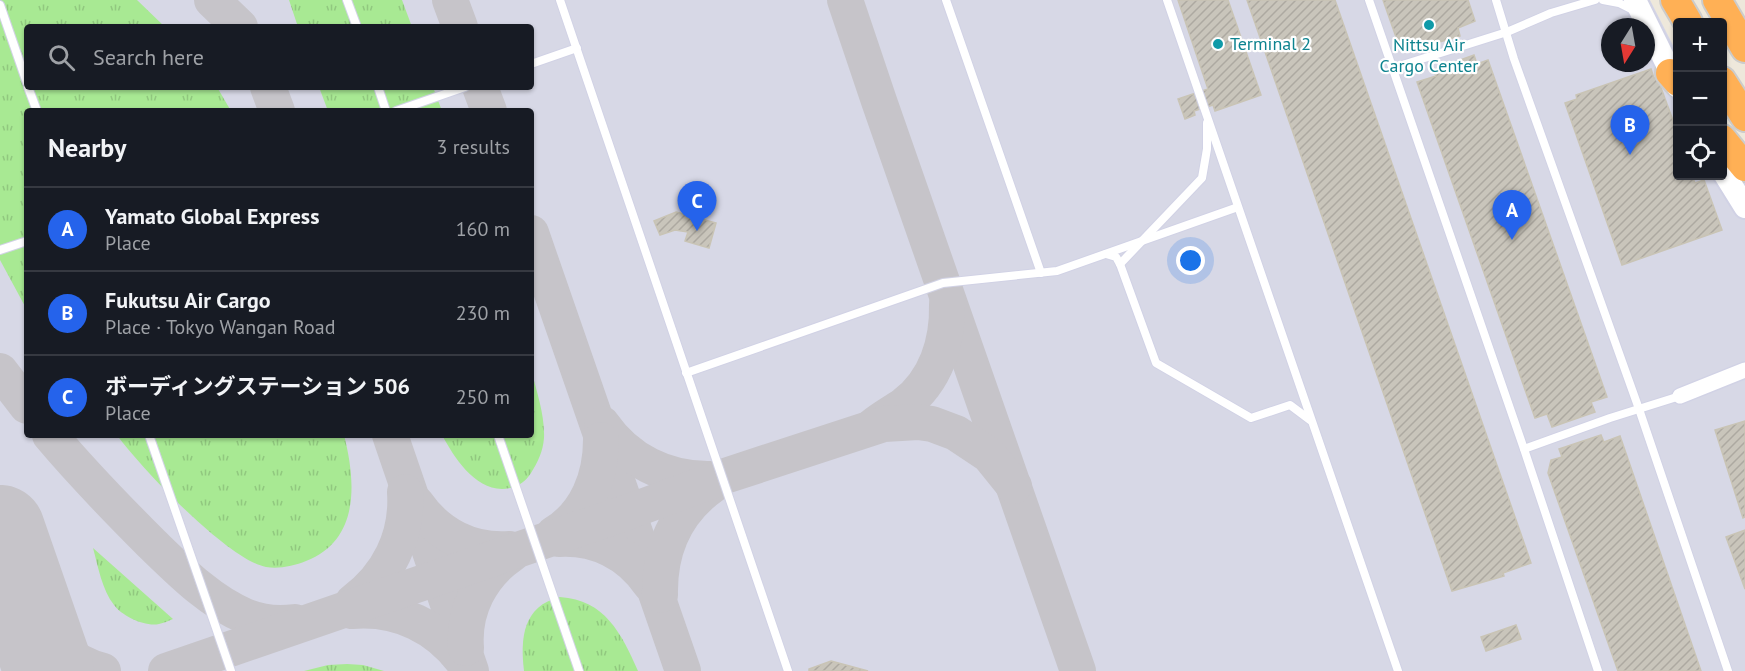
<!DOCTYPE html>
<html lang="en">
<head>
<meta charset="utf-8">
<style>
  body { margin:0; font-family:"PT Sans","Noto Sans JP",sans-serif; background:#242831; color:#f1f3f6 }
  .controls { position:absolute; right:18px; top:18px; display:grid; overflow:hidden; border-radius:6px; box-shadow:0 2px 4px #0004 }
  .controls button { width:54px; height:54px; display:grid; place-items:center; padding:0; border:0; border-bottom:2px solid #363941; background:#171b24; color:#f1f3f6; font:30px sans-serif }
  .compass { position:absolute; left:1601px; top:18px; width:54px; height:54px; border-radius:50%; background:#171b24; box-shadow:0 2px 4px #0004; rotate:191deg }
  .you { position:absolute; left:1191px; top:261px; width:21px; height:21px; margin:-15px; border:4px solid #fff; border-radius:50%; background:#1a73e8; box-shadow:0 0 0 9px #1a73e833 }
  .badge { display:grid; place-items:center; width:39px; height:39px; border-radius:50%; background:#2563eb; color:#fff; font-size:20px; font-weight:700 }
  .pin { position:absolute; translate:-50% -50px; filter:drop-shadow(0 2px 3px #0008) }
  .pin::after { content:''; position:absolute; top:32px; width:21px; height:18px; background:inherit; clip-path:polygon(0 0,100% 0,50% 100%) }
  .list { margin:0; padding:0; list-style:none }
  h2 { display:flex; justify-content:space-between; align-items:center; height:78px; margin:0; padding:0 24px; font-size:26px }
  h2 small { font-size:20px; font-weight:400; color:#9ea1a6 }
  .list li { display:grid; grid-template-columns:39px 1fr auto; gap:18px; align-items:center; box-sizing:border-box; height:84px; padding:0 24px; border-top:2px solid #363941 }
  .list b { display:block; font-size:22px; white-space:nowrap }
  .list p { margin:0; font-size:20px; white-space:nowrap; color:#9ea1a6 }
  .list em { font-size:20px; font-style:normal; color:#9ea1a6 }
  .icon { flex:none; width:33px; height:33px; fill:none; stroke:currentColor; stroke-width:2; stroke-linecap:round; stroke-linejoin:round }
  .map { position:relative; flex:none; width:1745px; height:671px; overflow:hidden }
  .search { position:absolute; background:#171b24; box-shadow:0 2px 4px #0004; left:24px; top:24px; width:510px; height:66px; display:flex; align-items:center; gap:15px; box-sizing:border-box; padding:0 21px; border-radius:6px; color:#9ea1a6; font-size:22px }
  .panel { position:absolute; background:#171b24; box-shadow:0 2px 4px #0004; left:24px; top:108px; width:510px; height:330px; border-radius:6px }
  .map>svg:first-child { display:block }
  .airport { fill:#d7d8e6; fill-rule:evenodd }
  .grass { fill:url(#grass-tufts) }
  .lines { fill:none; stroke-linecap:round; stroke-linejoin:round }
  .taxiway { stroke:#c6c4c9; stroke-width:36 }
  .runway { stroke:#c6c4c9; stroke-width:90 }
  .building { fill:url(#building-hatch); stroke:#c9c4b5; stroke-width:1.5 }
  .lane-casing { stroke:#d1d2e5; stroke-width:10 }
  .street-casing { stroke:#d1d2e5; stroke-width:18 }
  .secondary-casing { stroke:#d1d2e5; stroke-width:26 }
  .highway-casing { stroke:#ccc; stroke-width:32 }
  .lane { stroke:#fff; stroke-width:8 }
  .street { stroke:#fff; stroke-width:15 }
  .secondary { stroke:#fff; stroke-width:22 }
  .highway { stroke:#ffb055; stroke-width:28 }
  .culture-dot { fill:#0f9aa8; stroke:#fff; stroke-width:2 }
  .labels { text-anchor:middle; stroke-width:4.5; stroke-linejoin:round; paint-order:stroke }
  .culture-label { font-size:18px; fill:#0d838f; stroke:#fff; text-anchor:start }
</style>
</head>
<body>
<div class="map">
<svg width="1745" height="671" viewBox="0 0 1745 671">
  <defs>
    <pattern id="grass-tufts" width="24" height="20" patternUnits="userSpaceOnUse" patternTransform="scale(1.5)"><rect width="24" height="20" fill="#a8e993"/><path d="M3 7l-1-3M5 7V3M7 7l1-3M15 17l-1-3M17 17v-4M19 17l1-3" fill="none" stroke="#91c87f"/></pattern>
    <pattern id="building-hatch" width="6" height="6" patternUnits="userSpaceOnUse" patternTransform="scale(1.5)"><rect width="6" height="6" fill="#c9c5bb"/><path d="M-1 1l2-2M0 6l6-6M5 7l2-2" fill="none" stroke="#ada9a1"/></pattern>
  </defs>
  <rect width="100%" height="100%" fill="#eee8db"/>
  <path class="airport" d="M 0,0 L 1650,0 L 1677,53 L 1678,176 L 1722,176 L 1723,125 L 1745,158 L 1745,671 L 0,671 ZM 27,27 L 531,27 L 531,87 L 27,87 ZM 1610,27 L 1646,27 L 1646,63 L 1610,63 ZM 27,111 L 531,111 L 531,435 L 27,435 Z"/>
  <g class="grass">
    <path d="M 0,0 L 137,0 L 165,27 L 27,27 L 27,87 L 217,87 L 231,111 L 27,111 L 27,310 L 0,260 Z"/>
    <path d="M 289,0 L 402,0 L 412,27 L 298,27 Z"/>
    <path d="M 319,87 L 433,87 L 442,111 L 328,111 Z"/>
    <path d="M 531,370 C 537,392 545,416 544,438 C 543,451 538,462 531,473 C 526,481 519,486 510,488 C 478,495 455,459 442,435 L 531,435 Z"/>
    <path d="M 117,435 L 344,435 C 356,482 360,540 306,561 C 294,566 279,569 266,567 C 228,560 140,467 117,435 Z"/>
    <path d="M 93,548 L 173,619 C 168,621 164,623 159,624 C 145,627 122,616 114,605 C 102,590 98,566 93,548 Z"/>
    <path d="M 560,597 C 605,600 621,633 638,671 L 524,671 C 520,638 523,606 560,597 Z"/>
    <path d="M 347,664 L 363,665 L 384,671 L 304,671 L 328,665 Z"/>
  </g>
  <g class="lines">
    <g class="taxiway">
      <path d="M 212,0 L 240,27"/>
      <path d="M 450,0 L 460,27"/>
      <path d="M 845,0 L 879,101 L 1078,671"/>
      <path d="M 268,87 L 277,111"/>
      <path d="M 480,87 L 489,111"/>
      <path d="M 531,233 L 683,671"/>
      <path d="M 0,371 L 27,406"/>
      <path d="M 602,424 C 627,460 666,480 711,479"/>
      <path d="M 873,426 C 883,418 894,412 904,405 C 936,381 948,342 947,304"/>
      <path d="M 50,435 C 82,473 116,508 151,543 C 179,570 209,601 245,616 C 261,623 279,624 295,622"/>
      <path d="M 390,435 L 471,671"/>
      <path d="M 416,503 C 438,535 472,552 510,549"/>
      <path d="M 554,534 C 587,514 601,477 601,440"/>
      <path d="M 559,539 C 596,537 629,553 650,584"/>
      <path d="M 660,595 C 659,550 676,511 713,485"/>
      <path d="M 353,602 C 388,576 408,537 405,492"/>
      <path d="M 27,610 C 45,639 69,662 103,671"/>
      <path d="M 352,611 C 398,607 439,627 465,664"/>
      <path d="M 466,648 C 463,610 481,575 512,554"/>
      <path d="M 166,671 L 628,512 L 722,477 L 884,424 L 918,422 L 932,424 L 956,433 L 989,455 L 1014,486"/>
    </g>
    <path class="runway" d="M 0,530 L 49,671"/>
  </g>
  <g class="building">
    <path d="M 1178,0 L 1228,0 L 1261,95 L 1215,111 L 1213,105 L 1194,111 L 1195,115 L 1185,119 L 1178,99 L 1208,89 Z"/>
    <path d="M 1247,0 L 1335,0 L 1531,563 L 1503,573 L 1504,576 L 1452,591 Z"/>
    <path d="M 1383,0 L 1468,0 L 1475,21 L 1458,28 L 1460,36 L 1419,48 L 1418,43 L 1407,46 L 1396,37 Z"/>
    <path d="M 1474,55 L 1477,64 L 1488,60 L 1607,397 L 1591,402 L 1595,412 L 1552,427 L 1547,414 L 1535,418 L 1417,82 L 1436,76 L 1433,70 Z"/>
    <path d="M 1651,69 L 1654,78 L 1657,77 L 1678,134 L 1678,176 L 1692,176 L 1695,183 L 1704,180 L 1722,230 L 1622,265 L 1565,103 L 1577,99 L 1576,95 Z"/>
    <path d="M 676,212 L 716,223 L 709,248 L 685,241 L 688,232 L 675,230 L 660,235 L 654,221 Z"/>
    <path d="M 1745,421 L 1745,517 L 1743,518 L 1715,430 Z"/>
    <path d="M 1601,435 L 1604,442 L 1620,436 L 1701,671 L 1618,671 L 1548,473 L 1551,460 L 1562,457 L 1559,449 Z"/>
    <path d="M 1745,530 L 1745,589 L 1726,537 Z"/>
    <path d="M 1516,625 L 1521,639 L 1486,651 L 1481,637 Z"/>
    <path d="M 831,661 L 868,671 L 809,671 L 809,669 Z"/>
  </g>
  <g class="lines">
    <g class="lane-casing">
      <g id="lane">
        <path d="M 347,0 L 357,27"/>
        <path d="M 560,0 L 788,671"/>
        <path d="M 946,0 L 1041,273"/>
        <path d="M 1167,0 L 1398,671"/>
        <path d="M 1369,0 L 1524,449 L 1598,671"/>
        <path d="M 1496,0 L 1514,59 L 1639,409 L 1728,671"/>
        <path d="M 1603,0 L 1619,3 L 1633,10"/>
        <path d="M 0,5 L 27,83"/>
        <path d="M 531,64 L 577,48"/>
        <path d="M 1393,68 L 1507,32 L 1551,13 L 1595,0"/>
        <path d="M 28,87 L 37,111"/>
        <path d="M 378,87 L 386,111"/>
        <path d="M 396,111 L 465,87"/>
        <path d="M 0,250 L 27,241"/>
        <path d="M 1106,254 L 1116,257 L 1120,264 L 1156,363 L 1251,418 L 1290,405 L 1310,420"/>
        <path d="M 1120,264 L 1202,178 L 1207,149 L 1207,123"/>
        <path d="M 686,373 L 943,283 L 1057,271 L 1238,207"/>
        <path d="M 149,435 L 231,671"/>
        <path d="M 498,435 L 579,671"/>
        <path d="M 1524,449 L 1610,418 L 1680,396"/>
      </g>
    </g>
    <g class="street-casing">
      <path id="street" d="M 1680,396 L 1745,370"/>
    </g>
    <g class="secondary-casing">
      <g id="secondary">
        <path d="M 1635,0 L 1678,87"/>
        <path d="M 1722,170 L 1745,207"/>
      </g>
    </g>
    <g class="highway-casing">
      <g id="highway">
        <path d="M 1675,0 L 1688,22"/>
        <path d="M 1717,0 L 1745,48"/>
        <path d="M 1670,73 L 1678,82"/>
        <path d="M 1722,81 L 1745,117"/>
        <path d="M 1722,139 L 1745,167"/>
      </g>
    </g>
    <use href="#lane" class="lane"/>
    <use href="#street" class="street"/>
    <use href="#secondary" class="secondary"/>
    <use href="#highway" class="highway"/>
  </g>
  <g class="culture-dot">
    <circle cx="1429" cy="25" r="6"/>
    <circle cx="1218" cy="44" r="6"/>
  </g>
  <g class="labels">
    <g class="culture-label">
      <text x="1230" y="50">Terminal 2</text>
      <text x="1429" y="51" text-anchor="middle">Nittsu Air<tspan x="1429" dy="21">Cargo Center</tspan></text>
    </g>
  </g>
</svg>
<div class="controls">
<button>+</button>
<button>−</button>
<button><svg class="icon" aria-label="locate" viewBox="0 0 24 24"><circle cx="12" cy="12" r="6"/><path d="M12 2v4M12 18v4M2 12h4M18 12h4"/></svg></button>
</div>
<svg class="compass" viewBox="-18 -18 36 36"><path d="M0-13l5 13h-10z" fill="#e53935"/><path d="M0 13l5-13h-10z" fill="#9ea1a6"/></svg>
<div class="you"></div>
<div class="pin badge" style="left:1512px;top:240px">A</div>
<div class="pin badge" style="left:1630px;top:155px">B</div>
<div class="pin badge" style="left:697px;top:231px">C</div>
<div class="search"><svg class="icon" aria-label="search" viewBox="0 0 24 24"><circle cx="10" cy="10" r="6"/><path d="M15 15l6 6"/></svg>Search here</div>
<section class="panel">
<h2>Nearby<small>3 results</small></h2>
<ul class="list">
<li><span class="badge">A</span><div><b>Yamato Global Express</b><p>Place</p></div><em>160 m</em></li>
<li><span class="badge">B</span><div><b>Fukutsu Air Cargo</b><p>Place · Tokyo Wangan Road</p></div><em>230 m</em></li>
<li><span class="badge">C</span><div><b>ボーディングステーション 506</b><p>Place</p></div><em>250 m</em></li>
</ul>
</section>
</div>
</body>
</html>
